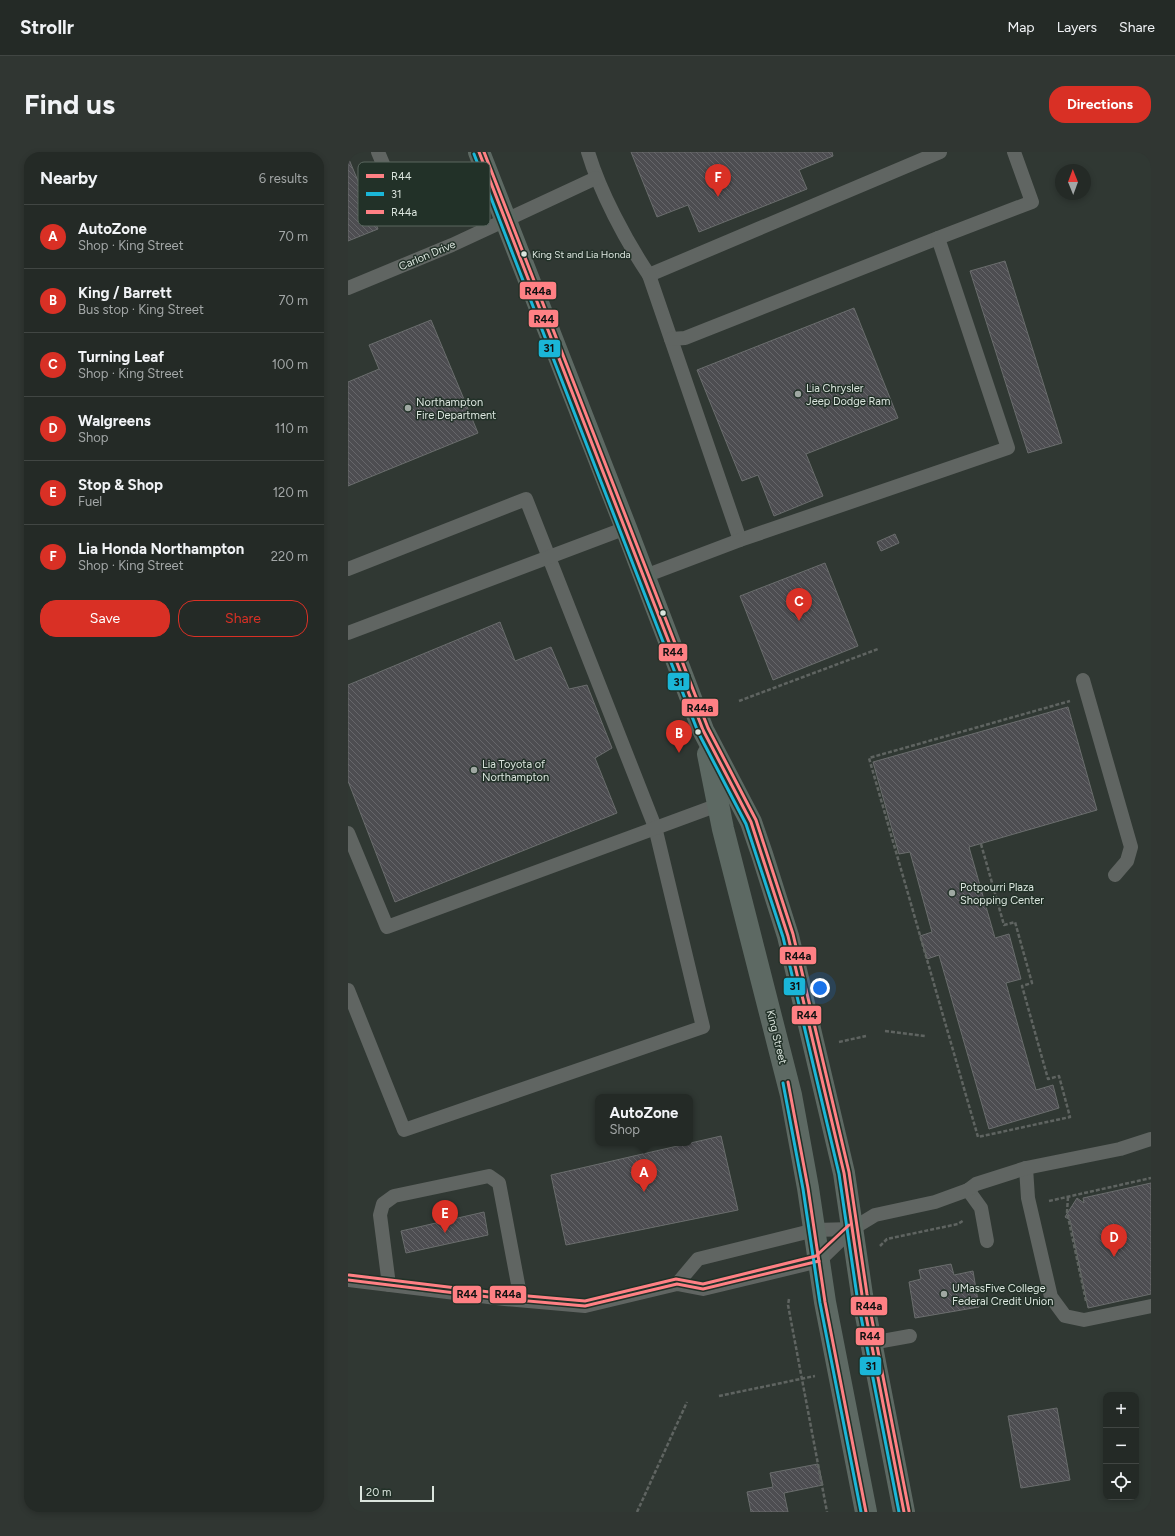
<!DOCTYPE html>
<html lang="en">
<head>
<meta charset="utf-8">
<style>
  body { margin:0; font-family:Figtree,sans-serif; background:#303632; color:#f1f3f6 }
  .controls { position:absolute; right:12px; bottom:12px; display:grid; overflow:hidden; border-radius:8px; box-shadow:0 2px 6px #0003 }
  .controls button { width:36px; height:36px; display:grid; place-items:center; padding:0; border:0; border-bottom:1px solid #414643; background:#242a26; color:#f1f3f6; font:20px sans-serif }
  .compass { position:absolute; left:707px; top:12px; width:36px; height:36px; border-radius:50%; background:#242a26; box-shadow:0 2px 6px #0003; rotate:359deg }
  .scale { position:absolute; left:12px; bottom:10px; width:74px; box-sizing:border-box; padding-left:4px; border:2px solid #dbe5de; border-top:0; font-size:11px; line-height:14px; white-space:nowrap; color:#dbe5de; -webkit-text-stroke:3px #223128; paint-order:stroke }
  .you { position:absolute; left:472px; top:836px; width:14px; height:14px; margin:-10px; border:3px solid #fff; border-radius:50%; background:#1a73e8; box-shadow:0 0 0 6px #1a73e833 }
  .badge { display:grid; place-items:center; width:26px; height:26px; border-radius:50%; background:#d93025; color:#fff; font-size:13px; font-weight:700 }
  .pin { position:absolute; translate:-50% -33px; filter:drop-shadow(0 1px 2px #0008) }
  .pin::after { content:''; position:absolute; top:21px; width:14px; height:12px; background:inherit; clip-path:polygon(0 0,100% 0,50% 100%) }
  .popup { position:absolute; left:247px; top:942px; width:98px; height:52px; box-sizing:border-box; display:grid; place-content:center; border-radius:8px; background:#242a26; filter:drop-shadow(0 1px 3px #0005); font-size:13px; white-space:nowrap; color:#a3a7a7 }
  .popup b { font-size:15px; color:#f1f3f6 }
  .popup::after { content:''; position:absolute; left:50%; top:100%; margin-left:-8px; border:8px solid transparent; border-top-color:#242a26 }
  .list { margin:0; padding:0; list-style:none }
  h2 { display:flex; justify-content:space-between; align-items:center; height:52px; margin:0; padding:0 16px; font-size:17px }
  h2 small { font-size:13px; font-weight:400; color:#a3a7a7 }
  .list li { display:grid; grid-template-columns:26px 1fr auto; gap:12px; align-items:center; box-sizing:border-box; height:64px; padding:0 16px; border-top:1px solid #414643 }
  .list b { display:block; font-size:15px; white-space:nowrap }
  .list p { margin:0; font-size:13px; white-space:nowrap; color:#a3a7a7 }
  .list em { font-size:13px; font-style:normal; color:#a3a7a7 }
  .actions { display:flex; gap:8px; padding:12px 16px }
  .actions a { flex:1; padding:9px 0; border:1px solid #d93025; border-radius:16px; text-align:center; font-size:14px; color:#d93025 }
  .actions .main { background:#d93025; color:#fff }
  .icon { flex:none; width:22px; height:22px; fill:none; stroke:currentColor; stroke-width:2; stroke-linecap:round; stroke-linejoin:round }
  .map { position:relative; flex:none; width:803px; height:1360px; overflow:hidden; border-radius:16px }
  header { display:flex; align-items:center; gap:24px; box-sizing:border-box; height:56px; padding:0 20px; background:#242a26; border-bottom:1px solid #414643 }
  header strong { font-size:19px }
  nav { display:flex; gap:22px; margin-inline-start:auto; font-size:14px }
  .intro { display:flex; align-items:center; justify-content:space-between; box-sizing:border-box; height:96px; padding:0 24px }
  h1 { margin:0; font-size:28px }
  .button { padding:10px 18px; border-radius:16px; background:#d93025; color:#fff; font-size:14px; font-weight:700 }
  main { display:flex; gap:24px; padding:0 24px }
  aside { flex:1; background:#242a26; border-radius:16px; box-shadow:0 2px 6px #0003 }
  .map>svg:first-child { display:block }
  .building { fill:url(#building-back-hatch); stroke:#6a6d6d }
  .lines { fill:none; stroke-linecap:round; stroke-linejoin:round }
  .path { stroke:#5f6461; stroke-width:2.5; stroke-dasharray:4 2; stroke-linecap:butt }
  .lane { stroke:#606562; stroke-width:14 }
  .primary { stroke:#5d6963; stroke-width:22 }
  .bus-1-casing { stroke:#223128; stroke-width:6 }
  .bus-2-casing { stroke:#223128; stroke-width:6 }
  .bus-3-casing { stroke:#223128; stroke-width:6 }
  .bus-1 { stroke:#ff8084; stroke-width:3 }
  .bus-2 { stroke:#1ab6d8; stroke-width:3 }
  .bus-3 { stroke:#ff8084; stroke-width:3 }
  .bus-dot { fill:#dbe5de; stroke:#223128; stroke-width:1.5 }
  .poi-dot { fill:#9fa8a2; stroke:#223128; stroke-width:1.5 }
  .labels { text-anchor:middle; stroke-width:3; stroke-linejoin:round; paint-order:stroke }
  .bus-label { font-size:10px; fill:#dbe5de; stroke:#223128; text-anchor:start }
  .street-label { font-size:11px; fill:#dbe5de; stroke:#223128 }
  .poi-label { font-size:11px; fill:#dbe5de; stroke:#223128; text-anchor:start }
  .key { fill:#223128; stroke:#5a675f; stroke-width:1 }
  .key-label { font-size:11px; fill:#dbe5de }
  .line-badge { stroke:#223128; stroke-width:1.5 }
  .pale-badge-label { font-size:11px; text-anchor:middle; font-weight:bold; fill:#111 }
</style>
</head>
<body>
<header>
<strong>Strollr</strong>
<nav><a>Map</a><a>Layers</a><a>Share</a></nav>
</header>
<div class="intro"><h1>Find us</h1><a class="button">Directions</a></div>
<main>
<aside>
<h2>Nearby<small>6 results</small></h2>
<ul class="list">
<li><span class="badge">A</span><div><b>AutoZone</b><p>Shop · King Street</p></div><em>70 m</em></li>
<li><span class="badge">B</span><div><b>King / Barrett</b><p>Bus stop · King Street</p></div><em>70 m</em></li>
<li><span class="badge">C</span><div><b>Turning Leaf</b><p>Shop · King Street</p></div><em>100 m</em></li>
<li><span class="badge">D</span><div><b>Walgreens</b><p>Shop</p></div><em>110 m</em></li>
<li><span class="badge">E</span><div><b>Stop &amp; Shop</b><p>Fuel</p></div><em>120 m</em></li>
<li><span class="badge">F</span><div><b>Lia Honda Northampton</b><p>Shop · King Street</p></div><em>220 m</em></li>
</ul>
<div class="actions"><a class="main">Save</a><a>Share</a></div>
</aside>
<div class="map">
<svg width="803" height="1360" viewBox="0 0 803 1360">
  <defs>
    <pattern id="building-back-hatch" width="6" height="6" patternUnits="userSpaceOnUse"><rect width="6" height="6" fill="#4d4d51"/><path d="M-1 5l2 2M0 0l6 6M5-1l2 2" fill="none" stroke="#66666a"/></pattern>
  </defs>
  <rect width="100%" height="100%" fill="#303833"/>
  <g class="building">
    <path d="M 283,0 L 484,0 L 485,4 L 451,18 L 459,37 L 351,80 L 340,53 L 309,65 Z"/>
    <path d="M 0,5 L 30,77 L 0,89 Z"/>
    <path d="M 657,109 L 714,291 L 680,301 L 622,119 Z"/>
    <path d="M 506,156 L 550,266 L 458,302 L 475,344 L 426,364 L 410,323 L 394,329 L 349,218 Z"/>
    <path d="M 83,168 L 130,281 L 0,334 L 0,230 L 31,217 L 21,193 Z"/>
    <path d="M 547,382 L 551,391 L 533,399 L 529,390 Z"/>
    <path d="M 477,411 L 510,494 L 425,528 L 392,444 Z"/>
    <path d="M 152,470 L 167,509 L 203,495 L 221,537 L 239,533 L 264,596 L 247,606 L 269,661 L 47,750 L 0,629 L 0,533 Z"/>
    <path d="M 720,555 L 749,658 L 621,695 L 647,786 L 661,782 L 673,827 L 658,831 L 688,938 L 705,933 L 711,956 L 641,977 L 591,803 L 579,807 L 572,784 L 584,780 L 562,700 L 551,702 L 525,610 Z"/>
    <path d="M 373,984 L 390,1058 L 218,1093 L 203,1023 Z"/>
    <path d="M 803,1031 L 803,1142 L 740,1156 L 722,1068 L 717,1065 L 729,1046 L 736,1051 L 735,1046 Z"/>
    <path d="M 136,1060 L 140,1083 L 58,1101 L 53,1079 Z"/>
    <path d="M 603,1112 L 606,1123 L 625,1119 L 631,1155 L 567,1166 L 561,1130 L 573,1127 L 571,1118 Z"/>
    <path d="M 709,1256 L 722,1328 L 673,1336 L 660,1264 Z"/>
    <path d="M 470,1312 L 475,1333 L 436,1341 L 440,1360 L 403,1360 L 399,1340 L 425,1335 L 422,1321 Z"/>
  </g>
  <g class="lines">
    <g class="path">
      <path d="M 391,549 L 530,497"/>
      <path d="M 633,692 L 656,773 L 667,770 L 684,831 L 674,834 L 700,927 L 711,924 L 722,965 L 630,985 L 521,606 L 722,549"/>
      <path d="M 537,879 L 577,884"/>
      <path d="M 491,890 L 518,884"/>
      <path d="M 720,1045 L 719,1060 L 738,1149"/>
      <path d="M 701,1049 L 803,1026"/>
      <path d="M 532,1094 L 539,1087 L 610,1072 L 616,1068"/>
      <path d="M 441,1147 L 440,1153 L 479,1360"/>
      <path d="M 371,1244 L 467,1224"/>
      <path d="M 289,1360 L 339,1250"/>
    </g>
    <g class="lane">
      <path d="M 30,0 L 54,57"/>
      <path d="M 240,0 C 252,40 278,89 301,123 L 592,0"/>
      <path d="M 301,123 L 392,388"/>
      <path d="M 0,136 L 104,93 L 248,26"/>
      <path d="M 323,187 L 337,186 L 590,86"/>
      <path d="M 0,417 L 178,347 L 307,675 L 355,875 L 56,978 L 0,838"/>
      <path d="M 297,424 L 392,388 L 660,296 L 590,86 L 684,50 L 666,0"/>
      <path d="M 0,481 L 278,376"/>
      <path d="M 735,528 L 783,695 L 779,709 L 767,723"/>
      <path d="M 0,681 L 39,775 L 370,653"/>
      <path d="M 678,1016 L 680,1046 L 703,1145 L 717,1164 L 736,1168 L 803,1154"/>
      <path d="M 620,1038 L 633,1056 L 639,1089"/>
      <path d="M 0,1128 L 157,1147 L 237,1154 L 329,1132 L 355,1137 L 471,1109 L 504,1077 L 527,1063 L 587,1050 L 620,1038 L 628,1032 L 678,1016 L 772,997 L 803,987"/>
      <path d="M 329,1132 L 350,1107 L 467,1078 L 504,1077"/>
      <path d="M 41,1133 L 32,1063 L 35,1052 L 46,1044 L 141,1024 L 151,1031 L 173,1148"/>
      <path d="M 523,1191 L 562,1184"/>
    </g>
    <g class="primary">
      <path d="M 131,0 L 278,376 L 355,578 L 403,670 L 414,702 L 440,784 L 496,1021 L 514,1143 L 556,1360"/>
      <path d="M 360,602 L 375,677 L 443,943 L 460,1036 L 477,1150 L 518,1360"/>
    </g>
    <g class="bus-1-casing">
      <g id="bus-1">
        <path d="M 131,0 L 355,578 L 403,670 L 440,784 L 496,1021 L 514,1143 L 556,1360"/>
        <path d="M 440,930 L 460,1036 L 477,1150 L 518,1360"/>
        <path d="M 0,1128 L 157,1147 L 237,1154 L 329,1132 L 355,1137 L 471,1109"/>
      </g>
    </g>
    <g class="bus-2-casing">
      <g id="bus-2">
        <path d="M 126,2 L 350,580 L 398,672 L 435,785 L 491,1022 L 509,1144 L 551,1360"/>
        <path d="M 435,931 L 455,1037 L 472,1151 L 513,1360"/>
      </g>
    </g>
    <g class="bus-3-casing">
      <g id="bus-3">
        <path d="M 136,0 L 360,576 L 408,668 L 445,782 L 501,1020 L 519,1142 L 561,1359"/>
        <path d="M 1,1123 L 158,1142 L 237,1149 L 328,1127 L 355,1132 L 468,1104 L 501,1073"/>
      </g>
    </g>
    <use href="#bus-1" class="bus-1"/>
    <use href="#bus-2" class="bus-2"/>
    <use href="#bus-3" class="bus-3"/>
  </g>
  <g class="bus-dot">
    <circle cx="176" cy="102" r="3.5"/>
    <circle cx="315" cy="461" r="3.5"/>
    <circle cx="350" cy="580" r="3.5"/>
  </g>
  <g class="poi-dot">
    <circle cx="450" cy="242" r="4"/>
    <circle cx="60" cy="256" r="4"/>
    <circle cx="126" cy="618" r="4"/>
    <circle cx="604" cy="741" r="4"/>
    <circle cx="596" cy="1142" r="4"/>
  </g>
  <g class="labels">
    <g class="bus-label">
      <text x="184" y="106">King St and Lia Honda</text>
    </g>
    <g class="street-label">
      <text transform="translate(79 103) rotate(-23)" y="4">Carlon Drive</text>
      <text transform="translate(429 885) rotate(76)" y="4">King Street</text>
    </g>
    <g class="poi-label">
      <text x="458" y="240">Lia Chrysler<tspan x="458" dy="13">Jeep Dodge Ram</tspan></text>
      <text x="68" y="254">Northampton<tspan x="68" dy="13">Fire Department</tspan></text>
      <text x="134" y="616">Lia Toyota of<tspan x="134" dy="13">Northampton</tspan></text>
      <text x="612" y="739">Potpourri Plaza<tspan x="612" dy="13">Shopping Center</tspan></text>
      <text x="604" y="1140">UMassFive College<tspan x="604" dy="13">Federal Credit Union</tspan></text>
    </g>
  </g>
  <rect x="10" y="10" width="132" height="64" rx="6" class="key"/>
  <rect x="18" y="22" width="18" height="4" fill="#ff8084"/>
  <rect x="18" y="40" width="18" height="4" fill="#1ab6d8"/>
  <rect x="18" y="58" width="18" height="4" fill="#ff8084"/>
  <g class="key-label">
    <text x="43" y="28">R44</text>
    <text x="43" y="46">31</text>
    <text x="43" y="64">R44a</text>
  </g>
  <g class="line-badge">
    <rect x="171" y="129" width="38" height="19" rx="4" fill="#ff8084"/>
    <rect x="180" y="157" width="31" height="19" rx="4" fill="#ff8084"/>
    <rect x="190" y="187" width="23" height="19" rx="4" fill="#1ab6d8"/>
    <rect x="310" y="491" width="30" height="19" rx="4" fill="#ff8084"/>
    <rect x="319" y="520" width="23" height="19" rx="4" fill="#1ab6d8"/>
    <rect x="333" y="546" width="38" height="19" rx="4" fill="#ff8084"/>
    <rect x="431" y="794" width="38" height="19" rx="4" fill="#ff8084"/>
    <rect x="435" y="825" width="23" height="19" rx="4" fill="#1ab6d8"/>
    <rect x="443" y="853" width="31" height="20" rx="4" fill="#ff8084"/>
    <rect x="141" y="1133" width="38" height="19" rx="4" fill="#ff8084"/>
    <rect x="104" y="1133" width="30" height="19" rx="4" fill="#ff8084"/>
    <rect x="502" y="1144" width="38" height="20" rx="4" fill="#ff8084"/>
    <rect x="507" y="1175" width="30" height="19" rx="4" fill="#ff8084"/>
    <rect x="511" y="1204" width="23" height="20" rx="4" fill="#1ab6d8"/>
  </g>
  <g class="pale-badge-label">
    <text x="190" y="143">R44a</text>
    <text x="196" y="171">R44</text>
    <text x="201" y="200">31</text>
    <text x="325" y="504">R44</text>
    <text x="331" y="534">31</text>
    <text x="352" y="560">R44a</text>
    <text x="450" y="808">R44a</text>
    <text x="447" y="838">31</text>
    <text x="459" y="867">R44</text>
    <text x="160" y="1146">R44a</text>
    <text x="119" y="1146">R44</text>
    <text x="521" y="1158">R44a</text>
    <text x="522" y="1188">R44</text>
    <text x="523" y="1218">31</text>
  </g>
</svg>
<div class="controls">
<button>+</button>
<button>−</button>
<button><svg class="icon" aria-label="locate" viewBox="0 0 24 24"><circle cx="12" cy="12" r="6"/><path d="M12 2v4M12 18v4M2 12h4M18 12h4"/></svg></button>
</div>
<svg class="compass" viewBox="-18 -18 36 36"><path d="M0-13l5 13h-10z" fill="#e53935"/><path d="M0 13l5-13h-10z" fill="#a3a7a7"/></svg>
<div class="scale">20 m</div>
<div class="you"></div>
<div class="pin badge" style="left:296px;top:1040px">A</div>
<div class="popup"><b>AutoZone</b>Shop</div>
<div class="pin badge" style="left:331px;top:601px">B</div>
<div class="pin badge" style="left:451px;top:469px">C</div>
<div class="pin badge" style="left:766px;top:1105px">D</div>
<div class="pin badge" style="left:97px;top:1081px">E</div>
<div class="pin badge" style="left:370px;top:45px">F</div>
</div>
</main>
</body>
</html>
